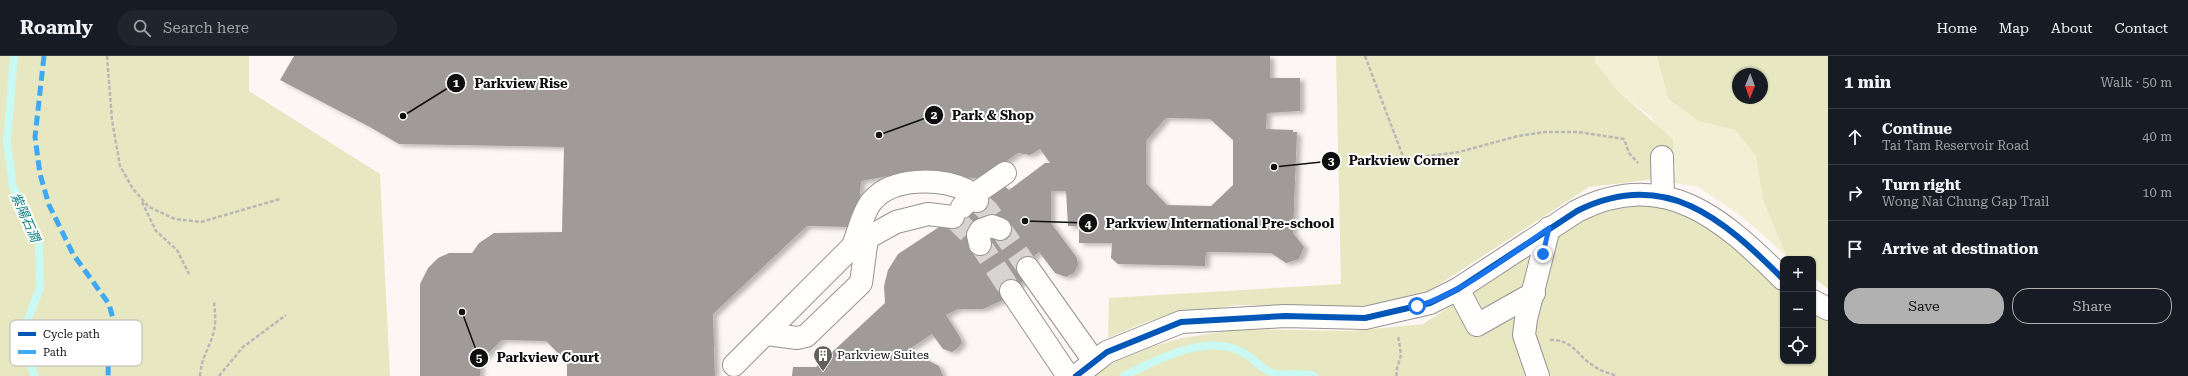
<!DOCTYPE html>
<html lang="en">
<head>
<meta charset="utf-8">
<style>
  body { margin:0; font-family:"Roboto Serif","Noto Sans TC",serif; background:#20242c; color:#f1f3f6 }
  .controls { position:absolute; right:12px; bottom:12px; display:grid; overflow:hidden; border-radius:8px; box-shadow:0 1px 3px #0004 }
  .controls button { width:36px; height:36px; display:grid; place-items:center; padding:0; border:0; border-bottom:1px solid #363941; background:#171b24; color:#f1f3f6; font:20px sans-serif }
  .compass { position:absolute; left:1732px; top:12px; width:36px; height:36px; border-radius:50%; background:#171b24; box-shadow:0 1px 3px #0004; rotate:181deg }
  .stop { position:absolute; width:12px; height:12px; margin:-9px; border:3px solid #1a73e8; border-radius:50%; background:#fff }
  .stop.end { background:#1a73e8; border-color:#fff; box-shadow:0 1px 4px #0008 }
  .list { margin:0; padding:0; list-style:none }
  h2 { display:flex; justify-content:space-between; align-items:center; height:52px; margin:0; padding:0 16px; font-size:17px }
  h2 small { font-size:13px; font-weight:400; color:#9ea1a6 }
  .list li { display:grid; grid-template-columns:26px 1fr auto; gap:12px; align-items:center; box-sizing:border-box; height:56px; padding:0 16px; border-top:1px solid #363941 }
  .list b { display:block; font-size:15px; white-space:nowrap }
  .list p { margin:0; font-size:13px; white-space:nowrap; color:#9ea1a6 }
  .list em { font-size:13px; font-style:normal; color:#9ea1a6 }
  .actions { display:flex; gap:8px; padding:12px 16px }
  .actions a { flex:1; padding:9px 0; border:1px solid #b1b1b2; border-radius:16px; text-align:center; font-size:14px; color:#b1b1b2 }
  .actions .main { background:#b1b1b2; color:#111 }
  .icon { flex:none; width:22px; height:22px; fill:none; stroke:currentColor; stroke-width:2; stroke-linecap:round; stroke-linejoin:round }
  .map { position:relative; flex:none; width:1828px; height:320px; overflow:hidden }
  header { display:flex; align-items:center; gap:24px; box-sizing:border-box; height:56px; padding:0 20px; background:#171b24; border-bottom:1px solid #363941 }
  header strong { font-size:19px }
  nav { display:flex; gap:22px; margin-inline-start:auto; font-size:14px }
  .search { width:280px; height:36px; background:#20242c; display:flex; align-items:center; gap:10px; box-sizing:border-box; padding:0 14px; border-radius:22px; color:#9ea1a6; font-size:15px }
  main { display:flex }
  aside { flex:1; background:#171b24 }
  .map>svg:first-child { display:block }
  .green { fill:#f2f0d4 }
  .forest { fill:#e7e8c1; fill-rule:evenodd }
  .lines { fill:none; stroke-linecap:round; stroke-linejoin:round }
  .stream { stroke:#caf8f3; stroke-width:8 }
  .building { fill:#a09b99; fill-rule:evenodd; filter:url(#shadow) }
  .minor-tunnel { stroke:#d8d4d2; stroke-width:22; stroke-dasharray:22 11; stroke-linecap:butt }
  .minor-casing { stroke:#969392; stroke-width:24 }
  .path { stroke:#b9b8b8; stroke-width:2.5; stroke-dasharray:4 2; stroke-linecap:butt }
  .minor { stroke:#fffefd; stroke-width:22 }
  .quiet { stroke:#3fa9f5; stroke-width:5; stroke-dasharray:10 5; stroke-linecap:butt }
  .cycleway-casing { stroke:#fff; stroke-width:8 }
  .cycleway { stroke:#0057b8; stroke-width:6 }
  .route { stroke:#1a73e8; stroke-width:5 }
  .labels { text-anchor:middle; stroke-width:4; stroke-linejoin:round; paint-order:stroke }
  .poi-label { font-size:12px; fill:#0f0f0f; stroke:#fff; text-anchor:start }
  .water-label { font-size:13px; font-style:italic; fill:#128080; stroke:#fff }
  .key { fill:#fff; stroke:#b7b7b7; stroke-width:1 }
  .key-label { font-size:11px; fill:#0f0f0f }
  .leader { fill:none; stroke:#0f0f0f; stroke-width:1.5 }
  .callout-dot { fill:#0f0f0f; stroke:#fff; stroke-width:1.5 }
  .mark-label { font-size:12px; text-anchor:middle; font-weight:bold; fill:#fff }
  .callout-label { font-size:13px; text-anchor:middle; font-weight:bold; fill:#0f0f0f; stroke:#fff; stroke-width:4; stroke-linejoin:round; paint-order:stroke }
</style>
</head>
<body>
<header>
<strong>Roamly</strong>
<div class="search"><svg class="icon" aria-label="search" viewBox="0 0 24 24"><circle cx="10" cy="10" r="6"/><path d="M15 15l6 6"/></svg>Search here</div>
<nav><a>Home</a><a>Map</a><a>About</a><a>Contact</a></nav>
</header>
<main>
<div class="map">
<svg width="1828" height="320" viewBox="0 0 1828 320">
  <defs>
    <filter id="shadow"><feDropShadow dx="4.5" dy="2.5" stdDeviation="2" flood-color="#0004"/></filter>
  </defs>
  <rect width="100%" height="100%" fill="#fcf7f4"/>
  <path class="green" d="M 1595,0 L 1657,0 L 1668,43 L 1699,65 L 1735,74 L 1756,100 L 1763,145 L 1787,201 L 1743,161 L 1698,131 L 1675,127 L 1676,111 L 1652,62 L 1618,35 L 1595,6 Z"/>
  <g class="forest">
    <path d="M 0,0 L 249,0 L 249,35 L 380,118 L 390,320 L 0,320 Z"/>
    <path d="M 1336,0 L 1595,0 L 1595,6 L 1618,35 L 1673,83 L 1675,127 L 1656,123 L 1589,131 L 1415,244 L 1349,251 L 1238,249 L 1178,258 L 1146,266 L 1108,282 L 1109,242 L 1341,228 Z"/>
    <path d="M 1657,0 L 1828,0 L 1828,233 L 1813,221 L 1813,203 L 1789,203 L 1787,201 L 1763,145 L 1756,100 L 1735,74 L 1699,65 L 1668,43 ZM 1738,18 L 1762,18 L 1762,42 L 1738,42 Z"/>
    <path d="M 1655,148 L 1689,155 L 1783,229 L 1783,305 L 1813,305 L 1813,252 L 1828,262 L 1828,320 L 1091,320 L 1119,304 L 1154,290 L 1182,282 L 1240,273 L 1350,275 L 1423,268 L 1598,155 Z"/>
  </g>
  <g class="lines">
    <g class="stream">
      <path d="M 14,0 L 7,86 L 13,131 L 39,185 L 40,232 L 28,263 L 29,298 L 34,320"/>
      <path d="M 1124,320 C 1156,304 1207,277 1242,296 C 1254,302 1262,314 1275,318 C 1287,320 1302,316 1314,320"/>
    </g>
  </g>
  <path class="building" d="M 294,0 L 1270,0 L 1270,22 L 1300,22 L 1300,55 L 1267,57 L 1266,73 L 1293,74 L 1293,76 L 1297,76 L 1293,177 L 1304,191 L 1299,203 L 1286,207 L 1271,197 L 1206,196 L 1205,210 L 1118,208 L 1111,202 L 1112,187 L 1079,187 L 1079,170 L 1068,170 L 1066,135 L 1051,135 L 1051,167 L 1077,202 L 1078,209 L 1074,217 L 1066,221 L 1055,217 L 1039,196 L 1034,200 L 1022,226 L 1003,244 L 983,253 L 958,253 L 946,259 L 960,281 L 962,287 L 958,292 L 952,296 L 943,293 L 932,278 L 908,294 L 939,310 L 943,320 L 792,320 L 793,311 L 816,311 L 885,247 L 884,230 L 888,214 L 898,198 L 1003,129 L 1009,134 L 1045,107 L 1050,107 L 1040,93 L 1030,99 L 1018,97 L 988,118 L 978,122 L 888,120 L 861,125 L 858,164 L 849,171 L 807,170 L 713,258 L 715,320 L 567,320 L 567,306 L 546,285 L 502,284 L 480,305 L 480,320 L 420,320 L 420,228 L 428,212 L 438,202 L 449,197 L 472,197 L 479,187 L 494,177 L 562,176 L 564,91 L 399,88 L 370,71 L 280,24 ZM 1166,62 L 1210,63 L 1233,84 L 1233,129 L 1211,150 L 1167,149 L 1146,127 L 1146,85 Z"/>
  <g class="lines">
    <g class="minor-tunnel">
      <path d="M 977,145 L 988,155 L 1028,212"/>
      <path d="M 953,161 L 980,188 L 1011,235"/>
    </g>
    <g class="minor-casing">
      <g id="minor">
        <path d="M 1662,101 L 1663,141"/>
        <path d="M 962,151 L 972,140 L 1005,117"/>
        <path d="M 980,188 L 978,179 L 981,174 L 992,170 L 1000,173"/>
        <path d="M 853,190 C 858,177 864,153 873,144 C 893,121 940,122 966,134 C 970,137 973,141 977,145"/>
        <path d="M 1028,212 L 1094,305"/>
        <path d="M 1458,233 L 1477,269 L 1534,237"/>
        <path d="M 1011,235 L 1068,320"/>
        <path d="M 1813,245 L 1828,253"/>
        <path d="M 767,278 L 797,282 L 806,280 L 861,227 L 867,182"/>
        <path d="M 734,309 L 853,190 L 896,166 L 928,158 L 953,161"/>
        <path d="M 1076,320 L 1107,296 L 1181,266 L 1285,260 L 1365,262 L 1430,247 L 1458,233 L 1577,155 C 1665,111 1723,163 1783,223"/>
        <path d="M 1538,320 L 1524,279 L 1526,263 L 1549,172"/>
      </g>
    </g>
    <g class="path">
      <path d="M 107,0 L 112,64 L 120,110 L 133,133 L 149,151 L 175,163 L 201,166 L 280,143"/>
      <path d="M 1365,0 L 1404,103 L 1459,96 L 1518,80 L 1545,76 L 1578,76 L 1624,83 L 1629,97 L 1638,107"/>
      <path d="M 142,146 L 156,175 L 177,194 L 189,218"/>
      <path d="M 1550,284 C 1573,283 1577,300 1594,310 C 1600,315 1609,317 1617,320"/>
      <path d="M 200,320 C 201,302 210,291 214,275 C 216,265 215,256 214,246"/>
      <path d="M 219,320 L 243,291 L 286,259"/>
      <path d="M 1397,320 L 1396,316 L 1401,299 L 1398,279"/>
    </g>
    <use href="#minor" class="minor"/>
    <path class="quiet" d="M 44,0 L 35,81 L 40,118 L 49,149 L 73,198 L 109,248 L 114,266 L 109,284 L 108,320"/>
    <g class="cycleway-casing">
      <path id="cycleway" d="M 1076,320 L 1107,296 L 1181,266 L 1285,260 L 1365,262 L 1430,247 L 1458,233 L 1577,155 C 1665,111 1723,163 1783,223"/>
    </g>
    <use href="#cycleway" class="cycleway"/>
  </g>
  <g class="lines">
    <path class="route" d="M 1417,250 C 1460,239 1512,197 1549,172 L 1543,198"/>
  </g>
  <defs>
    <g id="building-pin" transform="scale(1)"><path d="M0 17L-7.5 6A9.5 9.5 0 1 1 7.5 6Z" fill="#62605f" stroke="#fff"/><path d="M-4-6H4V6H1V3H-1V6H-4ZM-2.5-4.3h1.7v1.8h-1.7ZM.8-4.3h1.7v1.8H.8ZM-2.5-1h1.7V.8h-1.7ZM.8-1h1.7V.8H.8Z" fill="#fff"/></g>
  </defs>
  <g fill-rule="evenodd">
    <use href="#building-pin" x="823" y="299"/>
  </g>
  <g class="labels">
    <g class="poi-label">
      <text x="837" y="303">Parkview Suites</text>
    </g>
    <g class="water-label">
      <text transform="translate(26 161) rotate(66)" y="5">紫陽石澗</text>
    </g>
  </g>
  <rect x="10" y="264" width="132" height="46" rx="6" class="key"/>
  <rect x="18" y="276" width="18" height="4" fill="#0057b8"/>
  <rect x="18" y="294" width="18" height="4" fill="#3fa9f5"/>
  <g class="key-label">
    <text x="43" y="282">Cycle path</text>
    <text x="43" y="300">Path</text>
  </g>
  <path class="leader" d="M403 60L456 27M879 79L934 59M1274 111L1331 105M1025 165L1088 167M462 256L479 302"/>
  <g class="callout-dot">
    <circle cx="403" cy="60" r="4"/>
    <circle cx="879" cy="79" r="4"/>
    <circle cx="1274" cy="111" r="4"/>
    <circle cx="1025" cy="165" r="4"/>
    <circle cx="462" cy="256" r="4"/>
    <circle cx="456" cy="27" r="10"/>
    <circle cx="934" cy="59" r="10"/>
    <circle cx="1331" cy="105" r="10"/>
    <circle cx="1088" cy="167" r="10"/>
    <circle cx="479" cy="302" r="10"/>
  </g>
  <g class="mark-label">
    <text x="456" y="31">1</text>
    <text x="934" y="63">2</text>
    <text x="1331" y="109">3</text>
    <text x="1088" y="172">4</text>
    <text x="479" y="306">5</text>
  </g>
  <g class="callout-label">
    <text x="521" y="32">Parkview Rise</text>
    <text x="993" y="64">Park &amp; Shop</text>
    <text x="1404" y="109">Parkview Corner</text>
    <text x="1220" y="172">Parkview International Pre-school</text>
    <text x="548" y="306">Parkview Court</text>
  </g>
</svg>
<div class="controls">
<button>+</button>
<button>−</button>
<button><svg class="icon" aria-label="locate" viewBox="0 0 24 24"><circle cx="12" cy="12" r="6"/><path d="M12 2v4M12 18v4M2 12h4M18 12h4"/></svg></button>
</div>
<svg class="compass" viewBox="-18 -18 36 36"><path d="M0-13l5 13h-10z" fill="#e53935"/><path d="M0 13l5-13h-10z" fill="#9ea1a6"/></svg>
<div class="stop" style="left:1417px;top:250px"></div>
<div class="stop end" style="left:1543px;top:198px"></div>
</div>
<aside>
<h2>1 min<small>Walk · 50 m</small></h2>
<ul class="list">
<li><svg class="icon" aria-label="ahead" viewBox="0 0 24 24"><path d="M12 20V5M6 11l6-6 6 6"/></svg><div><b>Continue</b><p>Tai Tam Reservoir Road</p></div><em>40 m</em></li>
<li><svg class="icon" aria-label="right" viewBox="0 0 24 24"><path d="M7 20v-9h11M14 6l5 5-5 5"/></svg><div><b>Turn right</b><p>Wong Nai Chung Gap Trail</p></div><em>10 m</em></li>
<li><svg class="icon" aria-label="arrive" viewBox="0 0 24 24"><path d="M6 21V4h12l-3 4 3 4H6"/></svg><div><b>Arrive at destination</b></div></li>
</ul>
<div class="actions"><a class="main">Save</a><a>Share</a></div>
</aside>
</main>
</body>
</html>
